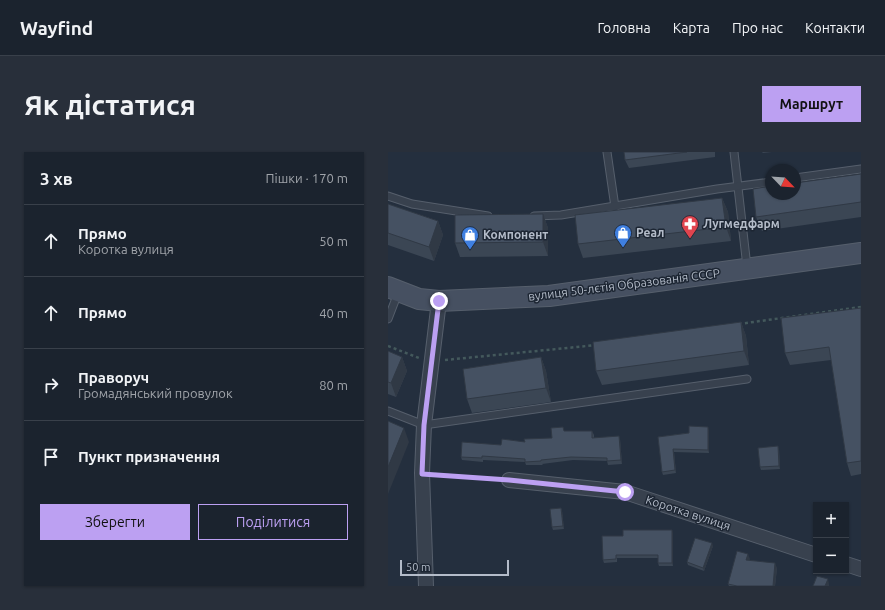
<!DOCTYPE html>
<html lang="uk">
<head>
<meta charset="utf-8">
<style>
  body { margin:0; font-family:Ubuntu,sans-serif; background:#282f3a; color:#f1f3f6 }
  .controls { position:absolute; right:12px; bottom:12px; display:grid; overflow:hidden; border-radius:0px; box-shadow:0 1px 3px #0004 }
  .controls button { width:36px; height:36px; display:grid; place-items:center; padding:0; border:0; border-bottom:1px solid #39404a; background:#1b232e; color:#f1f3f6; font:20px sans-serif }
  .compass { position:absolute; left:377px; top:12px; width:36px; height:36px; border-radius:50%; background:#1b232e; box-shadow:0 1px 3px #0004; rotate:115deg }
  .scale { position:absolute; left:12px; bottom:10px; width:109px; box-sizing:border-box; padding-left:4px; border:2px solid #b4bcc9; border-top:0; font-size:11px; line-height:14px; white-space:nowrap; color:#b4bcc9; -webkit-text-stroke:3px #1d2633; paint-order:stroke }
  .stop { position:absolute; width:12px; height:12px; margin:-9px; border:3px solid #bca0f2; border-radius:50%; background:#fff }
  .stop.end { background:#bca0f2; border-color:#fff; box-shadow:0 1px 4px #0008 }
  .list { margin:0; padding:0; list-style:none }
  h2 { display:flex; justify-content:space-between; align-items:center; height:52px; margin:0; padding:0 16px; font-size:17px }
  h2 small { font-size:13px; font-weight:400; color:#a0a4aa }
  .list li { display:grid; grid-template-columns:26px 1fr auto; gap:12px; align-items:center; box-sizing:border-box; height:72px; padding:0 16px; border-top:1px solid #39404a }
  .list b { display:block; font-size:15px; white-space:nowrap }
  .list p { margin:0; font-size:13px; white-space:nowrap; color:#a0a4aa }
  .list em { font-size:13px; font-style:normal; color:#a0a4aa }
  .actions { display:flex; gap:8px; padding:12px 16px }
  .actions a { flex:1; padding:9px 0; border:1px solid #bca0f2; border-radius:0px; text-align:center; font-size:14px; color:#bca0f2 }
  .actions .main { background:#bca0f2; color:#111 }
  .icon { flex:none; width:22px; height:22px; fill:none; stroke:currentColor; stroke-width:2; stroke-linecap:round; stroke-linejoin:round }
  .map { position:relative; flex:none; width:473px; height:434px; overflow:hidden; border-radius:0px }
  header { display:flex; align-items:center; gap:24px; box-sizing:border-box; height:56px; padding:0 20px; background:#1b232e; border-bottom:1px solid #39404a }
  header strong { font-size:19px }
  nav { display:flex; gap:22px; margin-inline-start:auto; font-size:14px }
  .intro { display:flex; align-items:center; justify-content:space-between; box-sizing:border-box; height:96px; padding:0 24px }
  h1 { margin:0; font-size:28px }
  .button { padding:10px 18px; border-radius:0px; background:#bca0f2; color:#111; font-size:14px; font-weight:700 }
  main { display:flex; gap:24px; padding:0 24px }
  aside { flex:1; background:#1b232e; border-radius:0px; box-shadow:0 1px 3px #0004 }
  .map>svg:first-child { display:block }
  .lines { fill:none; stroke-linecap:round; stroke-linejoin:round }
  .lane-casing { stroke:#565f6c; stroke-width:9 }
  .street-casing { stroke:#565f6c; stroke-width:16 }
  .secondary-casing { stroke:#565f6c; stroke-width:22 }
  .path { stroke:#44595c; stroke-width:2.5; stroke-dasharray:3 3; stroke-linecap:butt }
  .lane { stroke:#38414e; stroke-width:7 }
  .street { stroke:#38414e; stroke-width:14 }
  .secondary { stroke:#465061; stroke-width:20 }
  .wall { fill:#3b4654 }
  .shaded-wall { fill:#303945 }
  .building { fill:#455162; stroke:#303945 }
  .route { stroke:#bca0f2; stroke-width:5 }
  .labels { text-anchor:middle; stroke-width:3; stroke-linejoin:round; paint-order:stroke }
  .poi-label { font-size:12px; font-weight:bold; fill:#b4bcc9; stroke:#1d2633; text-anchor:start }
  .street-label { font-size:12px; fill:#b4bcc9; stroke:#1d2633 }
</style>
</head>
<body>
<header>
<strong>Wayfind</strong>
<nav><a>Головна</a><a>Карта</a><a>Про нас</a><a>Контакти</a></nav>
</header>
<div class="intro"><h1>Як дістатися</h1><a class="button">Маршрут</a></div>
<main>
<aside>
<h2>3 хв<small>Пішки · 170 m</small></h2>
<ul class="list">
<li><svg class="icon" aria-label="ahead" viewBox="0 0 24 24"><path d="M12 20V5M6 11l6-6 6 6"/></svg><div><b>Прямо</b><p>Коротка вулиця</p></div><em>50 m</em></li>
<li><svg class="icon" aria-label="ahead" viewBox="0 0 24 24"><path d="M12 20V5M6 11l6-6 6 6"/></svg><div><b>Прямо</b></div><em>40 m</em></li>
<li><svg class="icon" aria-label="right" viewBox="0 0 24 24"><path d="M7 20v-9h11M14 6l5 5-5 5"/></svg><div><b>Праворуч</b><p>Громадянський провулок</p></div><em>80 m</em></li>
<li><svg class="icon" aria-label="arrive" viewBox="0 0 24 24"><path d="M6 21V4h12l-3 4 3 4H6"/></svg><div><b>Пункт призначення</b></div></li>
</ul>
<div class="actions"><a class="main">Зберегти</a><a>Поділитися</a></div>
</aside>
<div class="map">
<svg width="473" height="434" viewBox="0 0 473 434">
  <rect width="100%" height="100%" fill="#242f3e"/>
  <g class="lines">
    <g class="lane-casing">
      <g id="lane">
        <path d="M 219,0 L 227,55"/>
        <path d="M 346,0 L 359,115"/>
        <path d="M 407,26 L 473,17"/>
        <path d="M 0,44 L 24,52 L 100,64"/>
        <path d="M 146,64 L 173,63 L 329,37 L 383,30"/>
        <path d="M 0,167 L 10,141"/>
        <path d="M 0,259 L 36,273 L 359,227"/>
      </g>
    </g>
    <g class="street-casing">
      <g id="street">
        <path d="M 121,328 L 237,340 L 428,403"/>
        <path d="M 458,412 L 473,417"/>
        <path d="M 38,434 L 34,321 L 36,273 L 51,149"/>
      </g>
    </g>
    <g class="secondary-casing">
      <path id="secondary" d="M 0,135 L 31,147 L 51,149 L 161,144 L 473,101"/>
    </g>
    <g class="path">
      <path d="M 351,172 L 473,155"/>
      <path d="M 0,194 L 31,206"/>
      <path d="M 57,208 L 189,195 L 208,193"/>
      <path d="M 47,322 L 108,327"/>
    </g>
    <use href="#lane" class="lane"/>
    <use href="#street" class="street"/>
    <use href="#secondary" class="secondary"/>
  </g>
  <g class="wall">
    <path d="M 236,0 L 327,0 L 327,5 L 241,16 L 237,8 Z"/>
    <path d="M 374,0 L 384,0 L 375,1 Z"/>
    <path d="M 473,22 L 473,65 L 374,79 L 368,65 Z"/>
    <path d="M 334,46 L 340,60 L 343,89 L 195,106 L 190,92 Z"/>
    <path d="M 0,52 L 50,69 L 55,83 L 46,109 L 0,93 Z"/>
    <path d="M 155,62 L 160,76 L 160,104 L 72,105 L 67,91 Z"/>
    <path d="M 473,156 L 473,322 L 463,324 L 459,311 L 443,208 L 402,213 L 397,201 Z"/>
    <path d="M 353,170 L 358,184 L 361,213 L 214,233 L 208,219 Z"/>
    <path d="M 0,199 L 14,205 L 19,219 L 8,245 L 0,242 Z"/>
    <path d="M 153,205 L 158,219 L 163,250 L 84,261 L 79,247 Z"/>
    <path d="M 321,278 L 321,301 L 286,300 L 288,321 L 275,323 L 274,320 L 270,285 Z"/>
    <path d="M 176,279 L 204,279 L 206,283 L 206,286 L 232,287 L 234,312 L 220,313 L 219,309 L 185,308 L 154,312 L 155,313 L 138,313 L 137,310 L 95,308 L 95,310 L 74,308 L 73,305 L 113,293 L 164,286 Z"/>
    <path d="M 391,297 L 392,317 L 373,318 L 372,315 Z"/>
    <path d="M 173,356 L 174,359 L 176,377 L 165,378 L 164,375 Z"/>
    <path d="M 285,381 L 285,414 L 271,414 L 270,411 L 270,406 L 229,406 L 229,410 L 216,411 L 215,408 Z"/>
    <path d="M 325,394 L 316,419 L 300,413 L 299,410 Z"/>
    <path d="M 362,407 L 361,408 L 389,416 L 387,434 L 341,434 L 340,432 Z"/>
  </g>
  <g class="shaded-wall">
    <path d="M 334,46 L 340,60 L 343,89 L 338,75 Z"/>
    <path d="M 155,62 L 160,76 L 160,104 L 155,90 Z"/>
    <path d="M 50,69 L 55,83 L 46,109 L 41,95 Z"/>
    <path d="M 353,170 L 358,184 L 361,213 L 356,199 Z"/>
    <path d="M 14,205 L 19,219 L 8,245 L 3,231 Z"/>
    <path d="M 153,205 L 158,219 L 163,250 L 158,236 Z"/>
    <path d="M 320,275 L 321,278 L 321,301 L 320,298 Z"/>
    <path d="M 16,276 L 21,290 L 0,342 L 0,315 Z"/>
    <path d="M 231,284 L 232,287 L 234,312 L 233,308 Z"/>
    <path d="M 390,294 L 391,297 L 392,317 L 391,314 Z"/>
    <path d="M 285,297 L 286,300 L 288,321 L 287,318 Z"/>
    <path d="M 173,356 L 174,359 L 176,377 L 175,374 Z"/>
    <path d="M 284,378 L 285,381 L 285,414 L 284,411 Z"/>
    <path d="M 324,391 L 325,394 L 316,419 L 315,416 Z"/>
    <path d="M 360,402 L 362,407 L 360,412 L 358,408 Z"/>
    <path d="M 387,411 L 389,416 L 387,434 L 385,434 Z"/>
    <path d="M 440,427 L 441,432 L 441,434 L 437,434 Z"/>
  </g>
  <g class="building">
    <path d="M 236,0 L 299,0 L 237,8 Z"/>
    <path d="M 473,22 L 473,50 L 368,65 L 365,37 L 383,34 L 383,42 L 407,42 L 407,31 Z"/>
    <path d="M 334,46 L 338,75 L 190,92 L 187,63 Z"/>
    <path d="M 0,52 L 50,69 L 41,95 L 0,81 Z"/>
    <path d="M 155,62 L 155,90 L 67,91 L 67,63 Z"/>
    <path d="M 473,156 L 473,309 L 459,311 L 441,195 L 397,201 L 393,166 Z"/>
    <path d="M 353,170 L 356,199 L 208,219 L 205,190 Z"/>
    <path d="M 0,199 L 14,205 L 3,231 L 0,230 Z"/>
    <path d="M 153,205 L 158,236 L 79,247 L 75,217 Z"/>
    <path d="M 0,269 L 16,276 L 0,315 Z"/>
    <path d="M 301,274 L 320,275 L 320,298 L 285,297 L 287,318 L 274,320 L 270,285 L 301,281 Z"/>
    <path d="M 175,275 L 176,279 L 204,279 L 204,286 L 231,284 L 233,308 L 219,309 L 219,306 L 183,305 L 153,308 L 153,309 L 137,310 L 137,307 L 94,304 L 94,306 L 73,305 L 74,290 L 113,293 L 114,287 L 137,290 L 136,287 L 164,286 L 163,276 Z"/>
    <path d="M 390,294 L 391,314 L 372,315 L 370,296 Z"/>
    <path d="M 173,356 L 175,374 L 164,375 L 162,357 Z"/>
    <path d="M 235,378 L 284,378 L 284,411 L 270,411 L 270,403 L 228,403 L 228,407 L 215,408 L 214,384 L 235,384 Z"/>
    <path d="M 307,386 L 324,391 L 315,416 L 299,410 Z"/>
    <path d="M 349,399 L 360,402 L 358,408 L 387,411 L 385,434 L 349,434 L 340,432 Z"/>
    <path d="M 429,424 L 440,427 L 437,434 L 425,434 Z"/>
  </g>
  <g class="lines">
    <path class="route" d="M 51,149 L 36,273 L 34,322 L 121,328 L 237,340"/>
  </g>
  <defs>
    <g id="pharmacy-pin" transform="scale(0.9)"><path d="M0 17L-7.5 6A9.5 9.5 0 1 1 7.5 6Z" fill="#e0444e" stroke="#1d2633"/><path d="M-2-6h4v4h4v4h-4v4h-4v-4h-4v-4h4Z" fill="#fff"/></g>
    <g id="shop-pin" transform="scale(0.9)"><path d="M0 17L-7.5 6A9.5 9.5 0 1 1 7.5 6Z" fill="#3f7fe0" stroke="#1d2633"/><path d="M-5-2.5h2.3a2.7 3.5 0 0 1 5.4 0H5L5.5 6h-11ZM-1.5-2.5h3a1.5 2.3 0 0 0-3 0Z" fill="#fff"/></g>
  </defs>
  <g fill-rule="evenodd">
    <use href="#pharmacy-pin" x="302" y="72"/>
    <use href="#shop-pin" x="235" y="81"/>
    <use href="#shop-pin" x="82" y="83"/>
  </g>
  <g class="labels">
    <g class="poi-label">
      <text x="315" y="76">Лугмедфарм</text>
      <text x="248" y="85">Реал</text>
      <text x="95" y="87">Компонент</text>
    </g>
    <g class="street-label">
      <text transform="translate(236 133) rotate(-7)" y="4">вулиця 50-лєтія Образованія СССР</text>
      <text transform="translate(300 361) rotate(18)" y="4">Коротка вулиця</text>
    </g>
  </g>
</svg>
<div class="controls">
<button>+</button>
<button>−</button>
</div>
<svg class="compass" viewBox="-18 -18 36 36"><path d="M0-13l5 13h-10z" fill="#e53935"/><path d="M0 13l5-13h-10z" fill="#a0a4aa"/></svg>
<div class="scale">50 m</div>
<div class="stop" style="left:237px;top:340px"></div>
<div class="stop end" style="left:51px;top:149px"></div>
</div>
</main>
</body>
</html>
